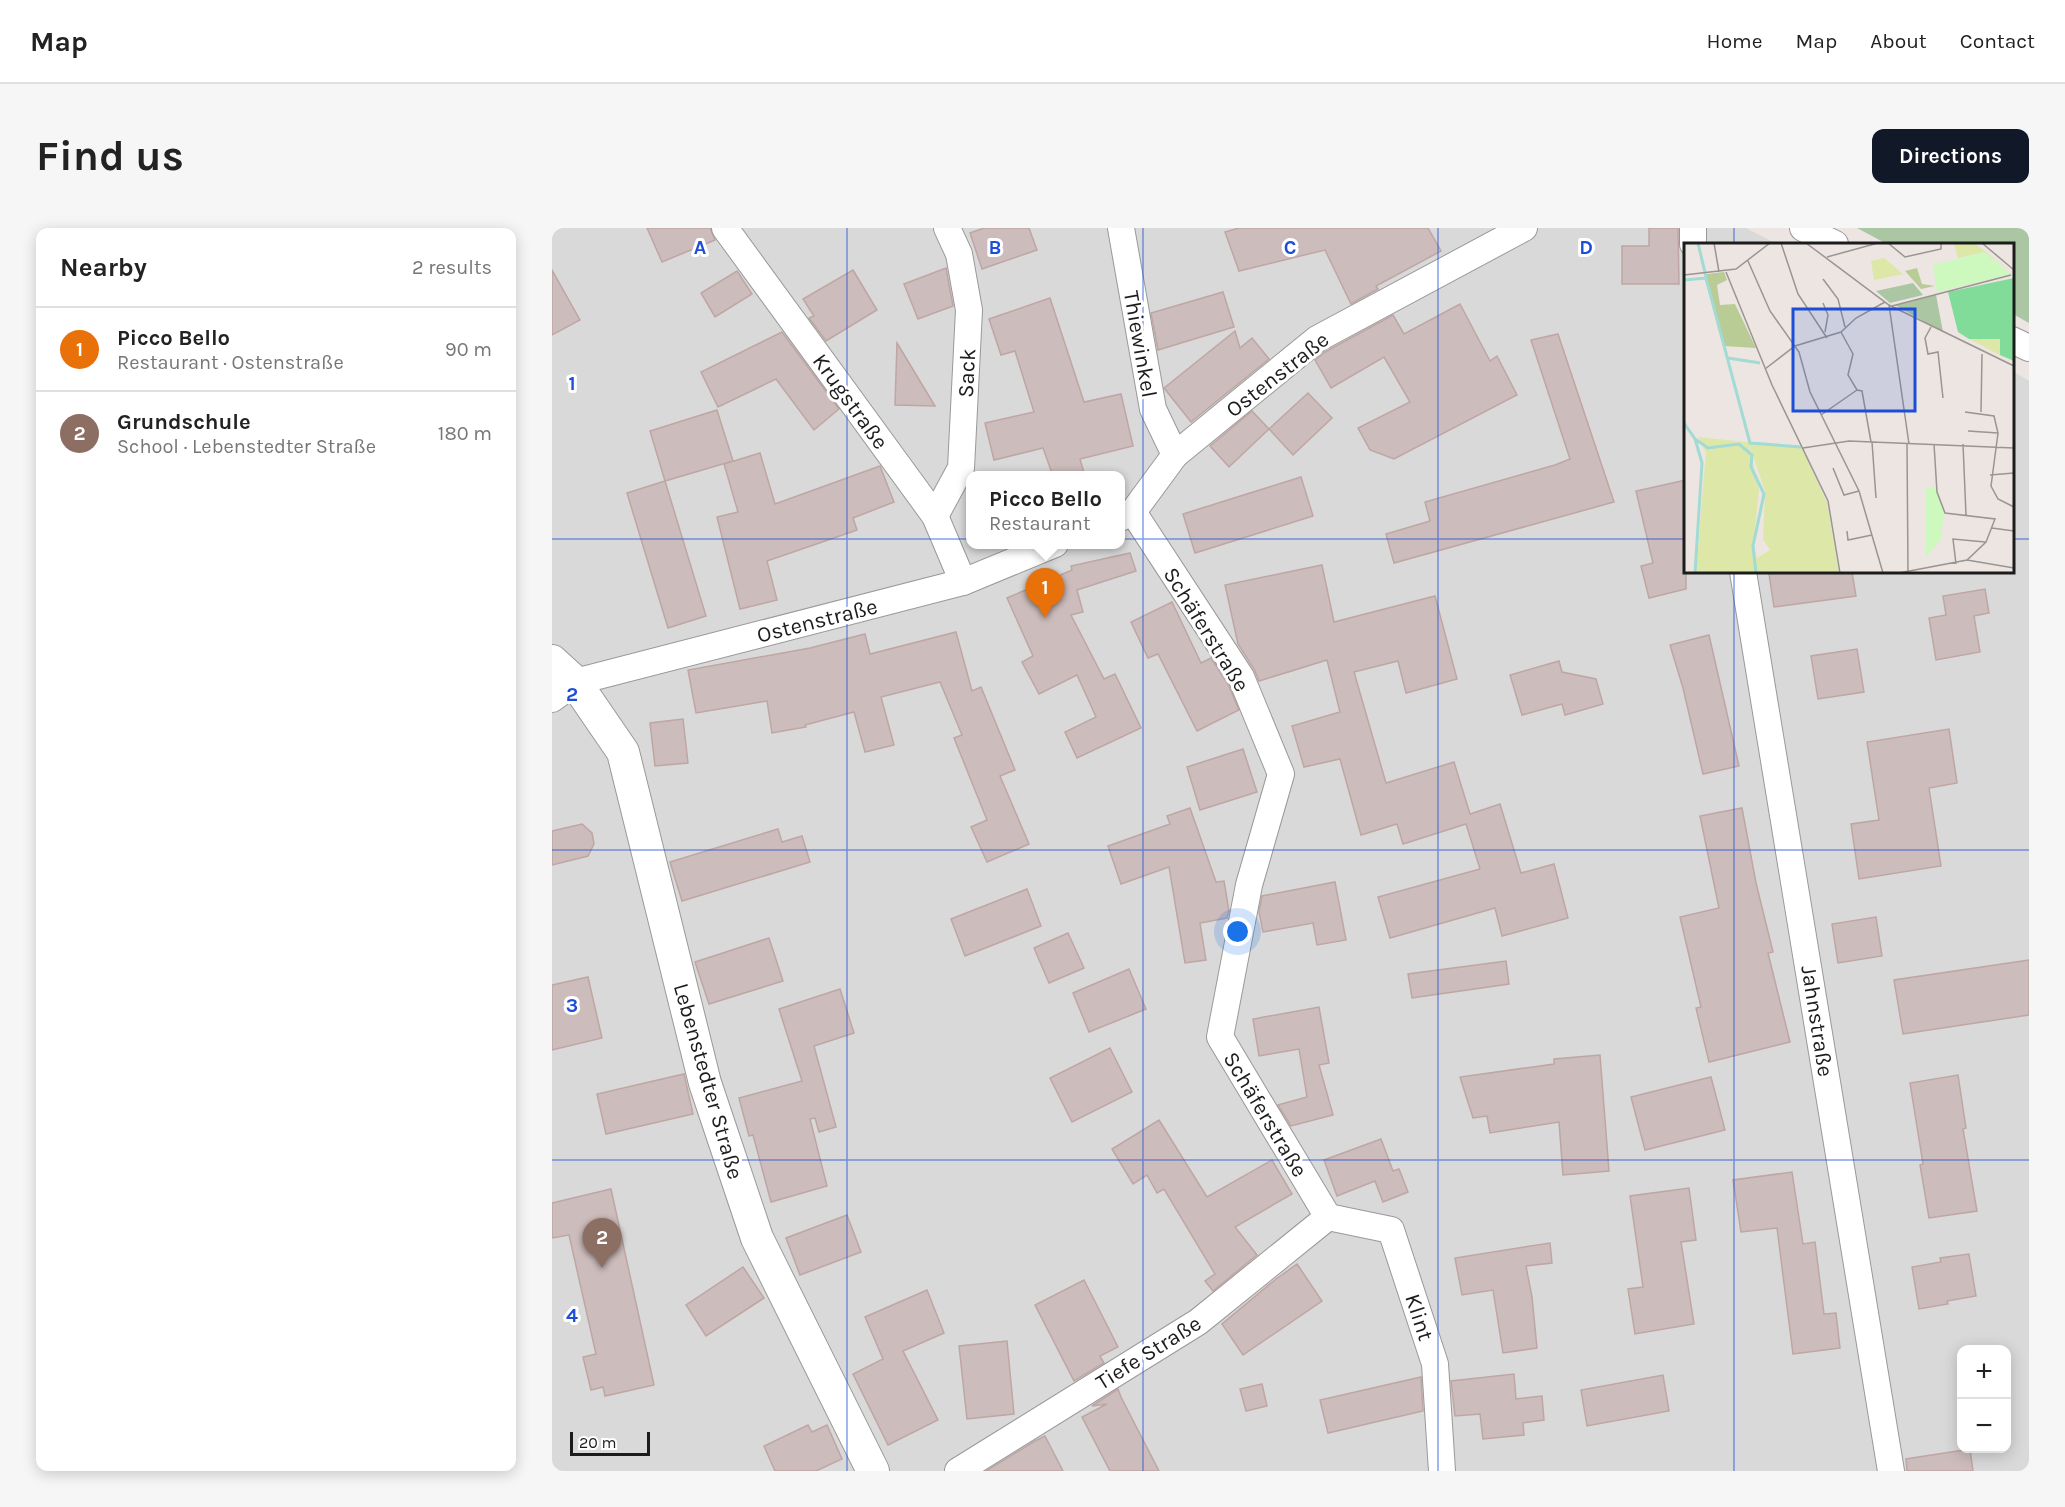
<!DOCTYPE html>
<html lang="en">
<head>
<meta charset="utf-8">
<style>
  body { margin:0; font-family:Karla,sans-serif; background:#f6f6f6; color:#222 }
  .controls { position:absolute; right:18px; bottom:18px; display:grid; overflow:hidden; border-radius:12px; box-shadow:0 3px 15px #0003 }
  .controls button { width:54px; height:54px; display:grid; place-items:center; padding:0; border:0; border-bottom:2px solid #e0e0e0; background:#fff; color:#222; font:30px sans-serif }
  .scale { position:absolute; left:18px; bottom:15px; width:80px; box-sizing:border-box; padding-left:6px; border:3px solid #1c1c1c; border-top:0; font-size:16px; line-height:21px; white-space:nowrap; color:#1c1c1c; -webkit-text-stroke:4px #fff; paint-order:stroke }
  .you { position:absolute; left:686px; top:704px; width:21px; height:21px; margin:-15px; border:4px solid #fff; border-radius:50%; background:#1a73e8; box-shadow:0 0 0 9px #1a73e833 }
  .badge { display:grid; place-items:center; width:39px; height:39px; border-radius:50%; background:#111827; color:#fff; font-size:20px; font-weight:700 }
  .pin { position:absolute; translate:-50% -50px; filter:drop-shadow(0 2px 3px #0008) }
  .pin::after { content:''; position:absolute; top:32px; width:21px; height:18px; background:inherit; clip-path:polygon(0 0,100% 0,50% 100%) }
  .popup { position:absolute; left:414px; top:243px; width:159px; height:78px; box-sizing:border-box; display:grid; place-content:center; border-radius:12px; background:#fff; filter:drop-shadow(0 2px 4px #0005); font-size:20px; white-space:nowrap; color:#767676 }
  .popup b { font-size:22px; color:#222 }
  .popup::after { content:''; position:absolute; left:50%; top:100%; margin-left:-12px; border:12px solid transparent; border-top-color:#fff }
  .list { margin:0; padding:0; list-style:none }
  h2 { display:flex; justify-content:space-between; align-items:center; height:78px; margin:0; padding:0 24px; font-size:26px }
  h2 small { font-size:20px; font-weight:400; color:#767676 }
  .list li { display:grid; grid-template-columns:39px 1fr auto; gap:18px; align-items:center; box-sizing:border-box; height:84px; padding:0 24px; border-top:2px solid #e0e0e0 }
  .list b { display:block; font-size:22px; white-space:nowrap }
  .list p { margin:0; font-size:20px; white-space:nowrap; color:#767676 }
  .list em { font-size:20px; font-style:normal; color:#767676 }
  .map { position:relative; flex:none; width:1477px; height:1243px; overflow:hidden; border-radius:12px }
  header { display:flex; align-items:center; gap:36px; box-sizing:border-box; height:84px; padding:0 30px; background:#fff; border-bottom:2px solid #e0e0e0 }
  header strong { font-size:28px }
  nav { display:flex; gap:33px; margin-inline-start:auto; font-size:21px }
  .intro { display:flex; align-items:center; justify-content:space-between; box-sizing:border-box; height:144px; padding:0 36px }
  h1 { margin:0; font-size:42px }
  .button { padding:15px 27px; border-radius:12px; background:#111827; color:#fff; font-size:21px; font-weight:700 }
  main { display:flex; gap:36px; padding:0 36px }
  aside { flex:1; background:#fff; border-radius:12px; box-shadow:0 3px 15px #0003 }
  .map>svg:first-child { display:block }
  .residential { fill:#dad9d9; fill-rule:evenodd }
  .cemetery { fill:#aac6a3 }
  .building { fill:#ccbcbb; stroke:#bea6a4; stroke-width:1.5 }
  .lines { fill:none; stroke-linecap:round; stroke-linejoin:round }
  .minor-casing { stroke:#999; stroke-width:28 }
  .tertiary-casing { stroke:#999; stroke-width:34 }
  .minor { stroke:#fff; stroke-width:26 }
  .tertiary { stroke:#fff; stroke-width:32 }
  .grid { fill:none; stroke:#1d4ed8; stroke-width:1.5; stroke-opacity:0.55 }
  .labels { text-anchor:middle; stroke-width:6; stroke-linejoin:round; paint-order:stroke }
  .street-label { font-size:22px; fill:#1c1c1c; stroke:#fff }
  .inset-river { fill:none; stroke:#a2dad4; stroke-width:3 }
  .inset-road { fill:none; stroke:#999592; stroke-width:1.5 }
  .view { fill:#1d4ed8; fill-opacity:0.15; stroke:#1d4ed8; stroke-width:3 }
  .inset-edge { fill:none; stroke:#1c1c1c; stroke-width:3 }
  .grid-label { font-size:20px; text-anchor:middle; font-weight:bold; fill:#1d4ed8; stroke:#fff; stroke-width:6; stroke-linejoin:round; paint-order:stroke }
</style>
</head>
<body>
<header>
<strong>Map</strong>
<nav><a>Home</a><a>Map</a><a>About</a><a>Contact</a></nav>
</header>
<div class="intro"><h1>Find us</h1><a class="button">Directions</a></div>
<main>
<aside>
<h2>Nearby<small>2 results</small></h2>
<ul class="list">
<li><span class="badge" style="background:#e8710a">1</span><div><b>Picco Bello</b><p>Restaurant · Ostenstraße</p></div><em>90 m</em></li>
<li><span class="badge" style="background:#8d6e63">2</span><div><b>Grundschule</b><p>School · Lebenstedter Straße</p></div><em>180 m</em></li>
</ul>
</aside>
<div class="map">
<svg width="1477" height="1243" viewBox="0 0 1477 1243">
  <rect width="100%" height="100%" fill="#ede5e1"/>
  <path class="residential" d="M 0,0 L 1194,0 L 1225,16 L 1134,16 L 1134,344 L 1460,344 L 1461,143 L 1477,153 L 1477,1243 L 0,1243 ZM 418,248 L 568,248 L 568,316 L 418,316 ZM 1410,1122 L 1454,1122 L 1454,1220 L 1410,1220 Z"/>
  <path class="cemetery" d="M 1305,0 L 1477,0 L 1477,95 L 1461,86 L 1460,16 L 1335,16 Z"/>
  <g class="building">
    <path d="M 95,0 L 158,0 L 163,12 L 110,34 Z"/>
    <path d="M 432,0 L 477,0 L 485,22 L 430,41 L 418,5 Z"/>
    <path d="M 687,0 L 876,0 L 889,23 L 824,58 L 826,61 L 799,76 L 773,22 L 687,43 L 673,4 Z"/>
    <path d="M 1097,0 L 1126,0 L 1127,56 L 1070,56 L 1070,18 L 1097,18 Z"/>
    <path d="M 394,40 L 401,78 L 366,91 L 352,56 Z"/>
    <path d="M 0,42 L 28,92 L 0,107 Z"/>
    <path d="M 301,42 L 325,82 L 274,113 L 257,90 L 262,88 L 251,71 Z"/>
    <path d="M 185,43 L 200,66 L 163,89 L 149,65 Z"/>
    <path d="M 671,64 L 682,99 L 606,122 L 599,85 Z"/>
    <path d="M 498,70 L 532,174 L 569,166 L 581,218 L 528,231 L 533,248 L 501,248 L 491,220 L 442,232 L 433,195 L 482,184 L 463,123 L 449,127 L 437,91 Z"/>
    <path d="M 908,76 L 938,133 L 945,128 L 965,167 L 842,231 L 818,222 L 806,200 L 858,174 L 832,129 L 779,160 L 763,132 L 773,124 L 841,87 L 852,106 Z"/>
    <path d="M 683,103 L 688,120 L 700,110 L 717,131 L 639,194 L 612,160 Z"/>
    <path d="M 230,104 L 287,181 L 262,202 L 224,151 L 166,179 L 149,144 Z"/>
    <path d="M 1006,106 L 1062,274 L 842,335 L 834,306 L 878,293 L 873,274 L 1003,237 L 1018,231 L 979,112 Z"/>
    <path d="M 345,115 L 383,178 L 343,177 Z"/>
    <path d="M 756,165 L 780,190 L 741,227 L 717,201 Z"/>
    <path d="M 165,182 L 181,233 L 113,253 L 98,203 Z"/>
    <path d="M 700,183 L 717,201 L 677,239 L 658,218 Z"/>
    <path d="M 208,225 L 223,276 L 328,238 L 342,274 L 301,290 L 305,302 L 215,333 L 225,372 L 188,381 L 165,289 L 186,284 L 172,236 Z"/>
    <path d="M 749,249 L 761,288 L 643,325 L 631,286 Z"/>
    <path d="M 1134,252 L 1134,361 L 1097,370 L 1089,338 L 1101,335 L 1084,263 Z"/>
    <path d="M 113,253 L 154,388 L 116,400 L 75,265 Z"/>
    <path d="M 578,325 L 584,343 L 525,362 L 531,384 L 519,387 L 552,451 L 563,446 L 589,500 L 525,530 L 513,504 L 544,489 L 525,447 L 487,466 L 470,434 L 481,428 L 455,370 L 520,342 L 519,338 Z"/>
    <path d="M 770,337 L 782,394 L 883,368 L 905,451 L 854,465 L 846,433 L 802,444 L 834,555 L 902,534 L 918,586 L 948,576 L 969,645 L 1002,636 L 1016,690 L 950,708 L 943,680 L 838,710 L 826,669 L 928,641 L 914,596 L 851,616 L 845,596 L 809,607 L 788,531 L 752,539 L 740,498 L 788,484 L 775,432 L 707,453 L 702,441 L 686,416 L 673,357 Z"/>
    <path d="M 1235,344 L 1300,344 L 1304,368 L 1222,379 L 1217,346 Z"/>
    <path d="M 1433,361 L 1437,385 L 1422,388 L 1428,424 L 1384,432 L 1377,390 L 1394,387 L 1391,368 Z"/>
    <path d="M 620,374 L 649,435 L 659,430 L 676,456 L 687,482 L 645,503 L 606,426 L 596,430 L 579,394 Z"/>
    <path d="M 404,404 L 420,463 L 429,459 L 463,542 L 448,548 L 477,616 L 435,634 L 419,599 L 435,592 L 402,510 L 410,507 L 388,454 L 329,469 L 342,517 L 313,524 L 302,484 L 253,497 L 254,499 L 220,505 L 215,473 L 144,485 L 136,442 L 258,420 L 313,406 L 318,426 Z"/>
    <path d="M 1157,407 L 1187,538 L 1151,546 L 1131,460 L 1118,417 Z"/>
    <path d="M 1305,421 L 1312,464 L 1266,471 L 1259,428 Z"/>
    <path d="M 1007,433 L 1010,444 L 1044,451 L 1051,476 L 1013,487 L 1010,476 L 970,487 L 958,447 Z"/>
    <path d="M 131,491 L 136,535 L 103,538 L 98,495 Z"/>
    <path d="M 1397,501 L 1405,555 L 1377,560 L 1389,638 L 1307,651 L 1299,596 L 1327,592 L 1315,514 Z"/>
    <path d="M 691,521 L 705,564 L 648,582 L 635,539 Z"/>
    <path d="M 638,580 L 664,654 L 672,653 L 677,683 L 675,690 L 648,695 L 654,732 L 633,735 L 617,639 L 569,656 L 556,618 L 618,596 L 615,588 Z"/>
    <path d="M 1190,580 L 1204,655 L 1221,724 L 1216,725 L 1238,814 L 1157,834 L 1144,780 L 1149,779 L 1128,689 L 1167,680 L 1148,588 Z"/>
    <path d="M 30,596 L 40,605 L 42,616 L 36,628 L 0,637 L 0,603 Z"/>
    <path d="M 226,601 L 230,614 L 250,608 L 258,634 L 130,673 L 118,634 Z"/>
    <path d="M 783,654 L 794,712 L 765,717 L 761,695 L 711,704 L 707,684 L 710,668 Z"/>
    <path d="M 475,661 L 489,698 L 413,728 L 399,691 Z"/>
    <path d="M 1324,689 L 1330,728 L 1286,735 L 1280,696 Z"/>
    <path d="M 516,705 L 532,740 L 497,755 L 482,720 Z"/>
    <path d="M 217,710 L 231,753 L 157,776 L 143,734 Z"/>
    <path d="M 1477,732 L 1477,787 L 1351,806 L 1342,752 Z"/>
    <path d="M 954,733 L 957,756 L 860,770 L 856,746 Z"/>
    <path d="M 577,741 L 594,781 L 537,804 L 521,765 Z"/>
    <path d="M 36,749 L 50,810 L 0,822 L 0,757 Z"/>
    <path d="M 288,761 L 302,805 L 262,818 L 284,899 L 267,904 L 263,890 L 258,891 L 275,958 L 219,974 L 201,907 L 197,908 L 187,870 L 250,853 L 227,781 Z"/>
    <path d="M 767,779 L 777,835 L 767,837 L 781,887 L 739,898 L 726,877 L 755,869 L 747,821 L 707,828 L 701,791 Z"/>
    <path d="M 558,820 L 580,864 L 520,894 L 498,850 Z"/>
    <path d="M 1048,827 L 1057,943 L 1011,947 L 1007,894 L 938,905 L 935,888 L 921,890 L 908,849 L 1002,836 L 1002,831 Z"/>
    <path d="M 132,846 L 141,886 L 54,906 L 45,866 Z"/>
    <path d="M 1406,847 L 1414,900 L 1411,901 L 1425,983 L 1377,990 L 1368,937 L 1371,936 L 1358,855 Z"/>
    <path d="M 1159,849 L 1173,902 L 1093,922 L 1079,869 Z"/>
    <path d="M 607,892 L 655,969 L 720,932 L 740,966 L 683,999 L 705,1027 L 661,1063 L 653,1053 L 663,1046 L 612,961 L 605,965 L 595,947 L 581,956 L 560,921 Z"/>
    <path d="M 829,911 L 841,943 L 847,941 L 856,964 L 831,974 L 823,953 L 785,968 L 772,932 Z"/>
    <path d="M 1240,944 L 1251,1016 L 1263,1014 L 1272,1086 L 1284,1085 L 1288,1120 L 1241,1126 L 1225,1000 L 1189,1004 L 1181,952 Z"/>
    <path d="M 1137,960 L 1144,1012 L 1129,1014 L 1142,1096 L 1083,1106 L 1076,1061 L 1091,1059 L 1078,968 Z"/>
    <path d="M 59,961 L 102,1157 L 53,1168 L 51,1159 L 39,1162 L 31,1129 L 44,1126 L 17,1007 L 0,1010 L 0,975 Z"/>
    <path d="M 295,987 L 309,1024 L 248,1047 L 234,1010 Z"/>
    <path d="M 998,1015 L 1000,1035 L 974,1038 L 980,1069 L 985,1120 L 951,1125 L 941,1062 L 910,1067 L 903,1030 Z"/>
    <path d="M 1417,1026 L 1424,1068 L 1395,1073 L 1396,1076 L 1367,1081 L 1360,1039 L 1389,1034 L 1388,1030 Z"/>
    <path d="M 745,1036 L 770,1073 L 691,1127 L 670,1096 L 724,1051 Z"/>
    <path d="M 191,1039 L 212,1070 L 154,1108 L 134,1077 Z"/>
    <path d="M 532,1052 L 566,1119 L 548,1128 L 552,1135 L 522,1153 L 483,1077 Z"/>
    <path d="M 375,1062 L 392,1105 L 351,1123 L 386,1192 L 336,1217 L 301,1146 L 331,1131 L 313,1089 Z"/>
    <path d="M 455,1113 L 462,1186 L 415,1191 L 407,1118 Z"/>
    <path d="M 962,1146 L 964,1171 L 990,1168 L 992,1192 L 971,1195 L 972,1207 L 931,1211 L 928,1186 L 903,1188 L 899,1153 Z"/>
    <path d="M 1111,1147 L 1117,1183 L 1035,1198 L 1029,1162 Z"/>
    <path d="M 869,1149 L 871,1183 L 776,1205 L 768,1172 Z"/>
    <path d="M 710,1156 L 715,1178 L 694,1183 L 688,1161 Z"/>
    <path d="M 566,1161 L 569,1169 L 607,1243 L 558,1243 L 530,1189 L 555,1176 L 540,1178 Z"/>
    <path d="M 256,1197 L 260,1204 L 275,1197 L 290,1231 L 264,1243 L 223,1243 L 212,1218 Z"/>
    <path d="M 493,1208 L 511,1243 L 434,1243 L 483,1213 Z"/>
    <path d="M 1418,1221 L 1421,1243 L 1355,1243 L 1354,1231 Z"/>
  </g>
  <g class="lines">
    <g class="minor-casing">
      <g id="minor">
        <path d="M 173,0 L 383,288 L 411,354"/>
        <path d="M 569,0 L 601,181 L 623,227"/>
        <path d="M 1141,0 L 1141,16"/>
        <path d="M 1251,0 L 1283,16"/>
        <path d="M 1460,112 L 1477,120"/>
        <path d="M 581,284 L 689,449 L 729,546 L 697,657 L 668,809 L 776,989"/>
        <path d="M 383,288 L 409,240 L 417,82 L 407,26 L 395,0"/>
        <path d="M 568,290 L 581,284 L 623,227 L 765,111 L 972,0"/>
        <path d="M 1191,344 L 1339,1243"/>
        <path d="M 0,471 L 23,454 L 411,354 L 503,316"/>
        <path d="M 776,989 L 839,1002 L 883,1136 L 890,1243"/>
        <path d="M 406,1243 L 646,1094 L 776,989"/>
      </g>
    </g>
    <g class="tertiary-casing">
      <path id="tertiary" d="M 0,433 L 23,454 L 71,524 L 153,855 L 205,1010 L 321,1243"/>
    </g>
    <use href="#minor" class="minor"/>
    <use href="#tertiary" class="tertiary"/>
  </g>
  <path class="grid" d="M 295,0 L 295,1243M 591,0 L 591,1243M 886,0 L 886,1243M 1182,0 L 1182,16M 0,311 L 1134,311M 1460,311 L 1477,311M 1182,344 L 1182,1243M 0,622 L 1477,622M 0,932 L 1477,932"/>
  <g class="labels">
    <g class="street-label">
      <text transform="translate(589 116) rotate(80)" y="8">Thiewinkel</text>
      <text transform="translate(414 145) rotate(-87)" y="8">Sack</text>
      <text transform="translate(725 146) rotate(-38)" y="8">Ostenstraße</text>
      <text transform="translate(299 173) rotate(54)" y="8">Krugstraße</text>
      <text transform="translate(265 392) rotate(-14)" y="8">Ostenstraße</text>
      <text transform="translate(655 401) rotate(58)" y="8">Schäferstraße</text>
      <text transform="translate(1266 793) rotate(81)" y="8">Jahnstraße</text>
      <text transform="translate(157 853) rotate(74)" y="8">Lebenstedter Straße</text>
      <text transform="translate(714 886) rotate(59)" y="8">Schäferstraße</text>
      <text transform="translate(868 1089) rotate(72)" y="8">Klint</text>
      <text transform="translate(596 1124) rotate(-32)" y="8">Tiefe Straße</text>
    </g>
  </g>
  <g transform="translate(1132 15)">
    <rect width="330" height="330" fill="#ede5e1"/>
    <path d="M 270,0 L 290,0 L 329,30 L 300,9 L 274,15 ZM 200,15 L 219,31 L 190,37 L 187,18 ZM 316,91 L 316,112 L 285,96 L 285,95 ZM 14,194 L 118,205 L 143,260 L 155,330 L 12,330 L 22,210 ZM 65,201 L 81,248 L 79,296 L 86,307 L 73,315 L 69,302 L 75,247 Z" fill="#dde7a7" fill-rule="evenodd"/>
    <path d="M 233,25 L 238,41 L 251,43 L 237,46 L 221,28 ZM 40,29 L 43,37 L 33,42 L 36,62 L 51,61 L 72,105 L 39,103 L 21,36 L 23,31 Z" fill="#b9cc96"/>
    <path d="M 229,40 L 239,52 L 206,60 L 192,48 ZM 252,52 L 259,89 L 211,62 Z" fill="#aac6a3"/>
    <path d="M 300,9 L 327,31 L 253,49 L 249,22 ZM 242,244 L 252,244 L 260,268 L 257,296 L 242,314 Z" fill="#cdf8be"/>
    <path d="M 330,35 L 330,118 L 316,112 L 316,96 L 285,96 L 274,89 L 264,49 Z" fill="#80dc98"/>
    <path class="inset-river" d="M 14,0 L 22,34M 0,37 L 22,35 L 66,200 L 117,204M 44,115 L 76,120M 0,180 L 11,196 L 18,220 L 11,330M 11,196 L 24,205 L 55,201 L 68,212 L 67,224 L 80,251 L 69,303 L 72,330"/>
    <path class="inset-road" d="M 30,0 L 35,29M 97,0 L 114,51 L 143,95M 122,0 L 205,62 L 330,123M 204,0 L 221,14 L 257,6 L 257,0M 298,0 L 330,27M 143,14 L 194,0M 64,18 L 86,68 L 115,109 L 126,149 L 175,248 L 199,330M 42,29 L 88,142 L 144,258 L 156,330M 0,32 L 52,26 L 86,0M 139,36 L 154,56 L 161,84M 139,60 L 144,72 L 141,89M 205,62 L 225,201M 208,63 L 327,32M 247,84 L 241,95 L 244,111 L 254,109 L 259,155M 157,89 L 169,111 L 164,132 L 173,147 L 178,148 L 187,199M 81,126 L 111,103 L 157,89 L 172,75 L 201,59M 281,169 L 310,173 L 314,190 L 307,243 L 314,256 L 330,264M 297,169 L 298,111M 137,172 L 173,147M 284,188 L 314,190M 188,199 L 192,255M 223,201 L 224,329M 279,201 L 282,272M 119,205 L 165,198 L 330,205M 149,225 L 160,252 L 175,248M 306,232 L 330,230M 308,285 L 330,288M 163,288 L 164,297 L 188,292M 283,317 L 330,325M 272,321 L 269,296 L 301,299M 215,330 L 283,317 L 302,299 L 311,276 L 261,270 L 253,249 L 250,201"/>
    <path class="view" d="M 109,66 L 231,66 L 231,168 L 109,168 Z"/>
    <rect width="330" height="330" class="inset-edge"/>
  </g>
  <g class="grid-label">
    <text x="148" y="26">A</text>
    <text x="443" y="26">B</text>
    <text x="738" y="26">C</text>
    <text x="1034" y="26">D</text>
    <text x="20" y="162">1</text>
    <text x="20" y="473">2</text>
    <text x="20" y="784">3</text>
    <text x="20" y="1094">4</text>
  </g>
</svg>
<div class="controls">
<button>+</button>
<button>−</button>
</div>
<div class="scale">20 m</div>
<div class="you"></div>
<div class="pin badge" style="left:493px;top:390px;background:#e8710a">1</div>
<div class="popup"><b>Picco Bello</b>Restaurant</div>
<div class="pin badge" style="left:50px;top:1040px;background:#8d6e63">2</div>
</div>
</main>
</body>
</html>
